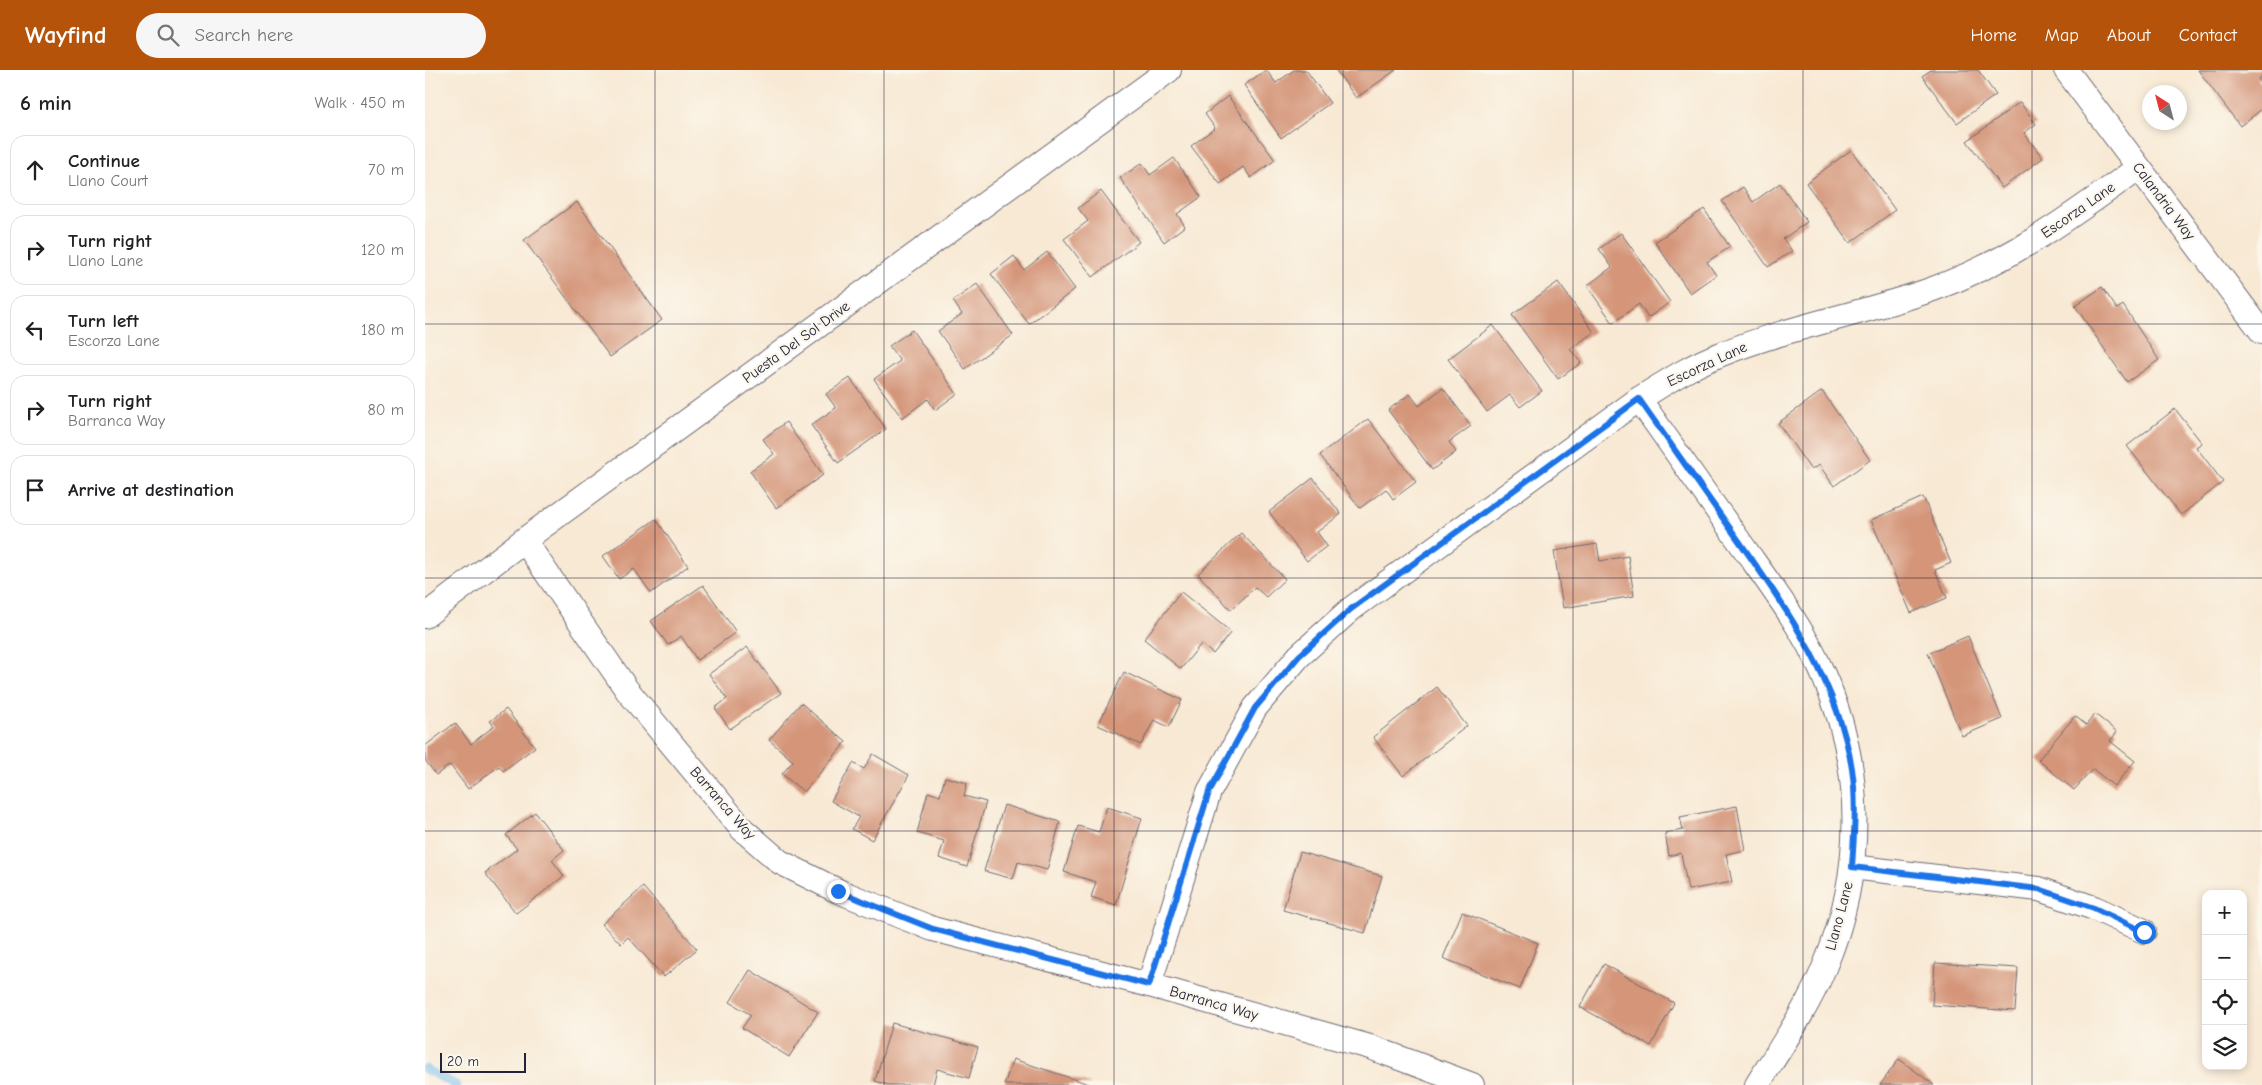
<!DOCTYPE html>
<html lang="en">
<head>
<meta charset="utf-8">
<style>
  body { margin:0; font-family:"Comic Neue",sans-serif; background:#f6f6f6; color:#202124 }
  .controls { position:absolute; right:15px; bottom:15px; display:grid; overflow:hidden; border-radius:10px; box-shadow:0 2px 8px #0003 }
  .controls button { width:45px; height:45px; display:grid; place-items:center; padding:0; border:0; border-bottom:1px solid #e0e0e0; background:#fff; color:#202124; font:25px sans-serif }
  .compass { position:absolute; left:1717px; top:15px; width:45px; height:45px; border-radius:50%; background:#fff; box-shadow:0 2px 8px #0003; rotate:324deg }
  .scale { position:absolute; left:15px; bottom:12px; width:86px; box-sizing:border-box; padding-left:5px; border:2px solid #22223b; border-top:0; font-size:14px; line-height:18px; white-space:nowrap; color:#22223b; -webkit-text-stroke:4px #fbf7ec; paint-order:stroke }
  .stop { position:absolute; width:15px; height:15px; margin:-11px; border:4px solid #1a73e8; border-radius:50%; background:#fff }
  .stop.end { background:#1a73e8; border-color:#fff; box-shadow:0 1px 5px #0008 }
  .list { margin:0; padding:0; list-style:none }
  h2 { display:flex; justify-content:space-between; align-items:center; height:65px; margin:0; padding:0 20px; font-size:21px }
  h2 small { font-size:16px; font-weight:400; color:#757577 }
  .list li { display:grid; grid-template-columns:32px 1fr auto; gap:15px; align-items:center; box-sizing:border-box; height:70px; margin:0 10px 10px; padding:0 10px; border:1px solid #e0e0e0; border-radius:15px }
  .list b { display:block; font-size:19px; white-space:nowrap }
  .list p { margin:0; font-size:16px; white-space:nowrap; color:#757577 }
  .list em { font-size:16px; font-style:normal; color:#757577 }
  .icon { flex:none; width:28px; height:28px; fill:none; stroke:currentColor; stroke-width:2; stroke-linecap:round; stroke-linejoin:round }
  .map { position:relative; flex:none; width:1837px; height:1015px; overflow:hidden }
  header { display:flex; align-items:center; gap:30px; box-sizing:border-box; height:70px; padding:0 25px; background:#b45309; color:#fff }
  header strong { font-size:24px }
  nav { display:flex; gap:28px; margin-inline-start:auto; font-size:18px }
  .search { width:350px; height:45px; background:#f6f6f6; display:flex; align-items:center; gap:12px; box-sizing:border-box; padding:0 18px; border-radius:28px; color:#757577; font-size:19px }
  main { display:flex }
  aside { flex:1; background:#fff }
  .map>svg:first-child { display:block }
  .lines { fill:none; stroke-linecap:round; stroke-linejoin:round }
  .stream { stroke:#6eb9e7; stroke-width:9 }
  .building { fill:#d49579 }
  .minor-casing { stroke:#6d6871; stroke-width:26 }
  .minor { stroke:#fff; stroke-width:24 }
  .route { stroke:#1a73e8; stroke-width:6 }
  .grid { fill:none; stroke:#22223b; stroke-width:1; stroke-opacity:0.55 }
  .labels { text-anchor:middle; stroke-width:4.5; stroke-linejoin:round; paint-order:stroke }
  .street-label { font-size:15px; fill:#22223b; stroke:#fbf7ec }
</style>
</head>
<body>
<header>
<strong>Wayfind</strong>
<div class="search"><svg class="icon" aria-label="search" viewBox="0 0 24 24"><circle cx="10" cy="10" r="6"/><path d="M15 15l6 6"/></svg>Search here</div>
<nav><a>Home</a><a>Map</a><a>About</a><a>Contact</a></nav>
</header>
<main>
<aside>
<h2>6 min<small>Walk · 450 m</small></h2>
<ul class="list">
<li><svg class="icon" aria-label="ahead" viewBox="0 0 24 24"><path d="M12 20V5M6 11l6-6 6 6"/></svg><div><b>Continue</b><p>Llano Court</p></div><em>70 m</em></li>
<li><svg class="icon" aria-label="right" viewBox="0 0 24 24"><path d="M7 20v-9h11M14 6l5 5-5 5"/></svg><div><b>Turn right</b><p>Llano Lane</p></div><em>120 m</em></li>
<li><svg class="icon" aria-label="left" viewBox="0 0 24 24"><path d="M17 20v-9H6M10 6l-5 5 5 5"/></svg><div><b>Turn left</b><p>Escorza Lane</p></div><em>180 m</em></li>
<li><svg class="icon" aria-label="right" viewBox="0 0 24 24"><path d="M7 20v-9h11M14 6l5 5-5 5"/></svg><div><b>Turn right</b><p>Barranca Way</p></div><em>80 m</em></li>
<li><svg class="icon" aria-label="arrive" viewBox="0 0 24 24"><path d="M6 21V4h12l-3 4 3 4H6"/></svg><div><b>Arrive at destination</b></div></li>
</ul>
</aside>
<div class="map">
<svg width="1837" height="1015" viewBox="0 0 1837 1015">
  <rect width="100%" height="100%" fill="#fbf7ec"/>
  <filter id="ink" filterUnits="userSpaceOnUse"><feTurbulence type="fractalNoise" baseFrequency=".02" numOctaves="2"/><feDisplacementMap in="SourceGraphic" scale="10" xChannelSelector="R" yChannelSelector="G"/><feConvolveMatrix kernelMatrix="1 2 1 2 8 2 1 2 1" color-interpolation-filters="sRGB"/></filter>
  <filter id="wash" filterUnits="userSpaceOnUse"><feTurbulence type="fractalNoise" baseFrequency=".0096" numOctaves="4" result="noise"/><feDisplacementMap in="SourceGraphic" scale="20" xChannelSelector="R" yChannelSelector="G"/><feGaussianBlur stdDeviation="1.12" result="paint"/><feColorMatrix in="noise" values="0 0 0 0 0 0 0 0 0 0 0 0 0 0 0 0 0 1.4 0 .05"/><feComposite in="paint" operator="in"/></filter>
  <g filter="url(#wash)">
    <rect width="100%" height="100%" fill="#f8e9d4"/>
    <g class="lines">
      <path class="stream" d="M 0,999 L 31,1015"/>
    </g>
    <g id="blocks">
      <g class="building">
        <path d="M 841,0 L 851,13 L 869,0 L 881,0 L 905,33 L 856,68 L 819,15 Z"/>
        <path d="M 911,0 L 971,0 L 931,28 Z"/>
        <path d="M 1506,0 L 1553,0 L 1571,25 L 1532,53 L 1497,6 Z"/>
        <path d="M 1773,0 L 1837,0 L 1837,6 L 1833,9 L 1837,14 L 1837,39 L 1815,56 Z"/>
        <path d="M 803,26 L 850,90 L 826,108 L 818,97 L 795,114 L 766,76 L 790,58 L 780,44 Z"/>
        <path d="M 1595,32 L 1611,54 L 1599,63 L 1618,88 L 1577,118 L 1542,71 Z"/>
        <path d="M 1426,80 L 1470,140 L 1425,173 L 1381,113 Z"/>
        <path d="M 749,88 L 776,127 L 752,144 L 760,156 L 739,172 L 695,108 L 717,93 L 725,105 Z"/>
        <path d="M 1355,113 L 1382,152 L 1358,169 L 1367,181 L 1343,197 L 1297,131 L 1318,117 L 1328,132 Z"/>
        <path d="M 676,121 L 714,172 L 668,207 L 639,169 L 663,151 L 653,138 Z"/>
        <path d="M 152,132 L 237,250 L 185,287 L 99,170 Z"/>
        <path d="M 1279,139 L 1305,177 L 1282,192 L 1291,205 L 1265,223 L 1230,172 Z"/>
        <path d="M 1196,163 L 1245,232 L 1223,248 L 1214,234 L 1188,253 L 1162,216 L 1187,197 L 1174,179 Z"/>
        <path d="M 622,182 L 650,219 L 604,254 L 566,204 L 589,186 L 599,200 Z"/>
        <path d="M 1133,212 L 1169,262 L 1145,279 L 1156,293 L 1133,309 L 1087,245 Z"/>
        <path d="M 552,214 L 588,265 L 540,299 L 513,261 L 537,244 L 528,231 Z"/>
        <path d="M 1677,217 L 1692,239 L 1698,235 L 1734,290 L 1702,312 L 1650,236 Z"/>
        <path d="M 1068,255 L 1117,321 L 1095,337 L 1085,325 L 1062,342 L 1023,289 Z"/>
        <path d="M 487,260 L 532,324 L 510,340 L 503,329 L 477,348 L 449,309 L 475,291 L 464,276 Z"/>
        <path d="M 425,308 L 461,359 L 413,393 L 386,355 L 411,338 L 401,324 Z"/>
        <path d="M 1018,318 L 1046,356 L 1024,372 L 1031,382 L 1007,400 L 963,340 L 985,324 L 994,336 Z"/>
        <path d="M 1397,321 L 1445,390 L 1409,416 L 1394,395 L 1386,400 L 1353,353 Z"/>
        <path d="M 1750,339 L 1777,373 L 1771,377 L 1798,412 L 1756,445 L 1702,376 Z"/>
        <path d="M 943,349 L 991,412 L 968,429 L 961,419 L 935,438 L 895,385 Z"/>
        <path d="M 361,352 L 398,405 L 351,438 L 325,401 L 349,384 L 338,369 Z"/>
        <path d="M 888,408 L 916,444 L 892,462 L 902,476 L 882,491 L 844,442 Z"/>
        <path d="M 1498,427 L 1526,493 L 1510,500 L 1522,528 L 1486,543 L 1446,450 Z"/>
        <path d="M 231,449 L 263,496 L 226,523 L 209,499 L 194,509 L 178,486 Z"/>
        <path d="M 816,463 L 860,509 L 841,527 L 830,517 L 806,540 L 773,504 Z"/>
        <path d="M 1172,474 L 1175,491 L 1203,486 L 1209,526 L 1138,538 L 1129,481 Z"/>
        <path d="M 278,515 L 311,562 L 272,590 L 256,566 L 243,575 L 226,551 Z"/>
        <path d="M 756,522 L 806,562 L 788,584 L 776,574 L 756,599 L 719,569 Z"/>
        <path d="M 1543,566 L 1577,649 L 1537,666 L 1503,583 Z"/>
        <path d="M 322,577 L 356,623 L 305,659 L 290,638 L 302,629 L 284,604 Z"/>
        <path d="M 699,602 L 757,630 L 744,657 L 729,650 L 716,675 L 673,655 Z"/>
        <path d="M 1012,617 L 1042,656 L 978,706 L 948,667 Z"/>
        <path d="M 376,633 L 421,672 L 379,722 L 357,704 L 368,691 L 344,670 Z"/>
        <path d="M 81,639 L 110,677 L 78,701 L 74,696 L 43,719 L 25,695 L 11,705 L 0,690 L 0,676 L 30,653 L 46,674 L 69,656 L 65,651 Z"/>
        <path d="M 1670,644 L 1692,662 L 1685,671 L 1710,691 L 1689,716 L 1668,699 L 1649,720 L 1613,690 L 1650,646 L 1661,655 Z"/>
        <path d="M 448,684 L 484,705 L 447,770 L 427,759 L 434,747 L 406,731 L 428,693 L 439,699 Z"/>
        <path d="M 520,707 L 542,713 L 539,726 L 561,732 L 542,797 L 514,788 L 519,771 L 492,763 L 503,722 L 515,726 Z"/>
        <path d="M 579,735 L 635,752 L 622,800 L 593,792 L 588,809 L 559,801 Z"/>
        <path d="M 1312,736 L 1320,780 L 1301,784 L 1307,812 L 1263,820 L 1256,783 L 1244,786 L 1240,763 L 1258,760 L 1255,747 Z"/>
        <path d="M 682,737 L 717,748 L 691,835 L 666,827 L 671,812 L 639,802 L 653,756 L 674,762 Z"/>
        <path d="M 110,742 L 139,780 L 127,790 L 139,806 L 91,843 L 60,803 L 92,779 L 81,765 Z"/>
        <path d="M 875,782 L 957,806 L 940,863 L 858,840 Z"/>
        <path d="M 218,817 L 272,879 L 239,907 L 203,867 L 196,874 L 177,854 Z"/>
        <path d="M 1037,842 L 1113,873 L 1095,919 L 1018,888 Z"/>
        <path d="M 1510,893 L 1593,898 L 1590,941 L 1507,935 Z"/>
        <path d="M 1179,894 L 1249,933 L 1226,976 L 1155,937 Z"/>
        <path d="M 325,900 L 393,942 L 364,987 L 317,958 L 326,945 L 305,932 Z"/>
        <path d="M 467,953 L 553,977 L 544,1008 L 512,999 L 508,1015 L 463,1015 L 450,1011 Z"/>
        <path d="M 588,989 L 667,1015 L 579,1015 Z"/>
        <path d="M 1474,989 L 1509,1015 L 1455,1015 Z"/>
      </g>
    </g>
  </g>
  <g filter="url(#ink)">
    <use href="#blocks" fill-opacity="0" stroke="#6d6871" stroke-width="1"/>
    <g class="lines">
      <g class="minor-casing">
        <g id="minor">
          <path d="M 1641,0 L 1837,262"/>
          <path d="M 1214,329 C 1247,376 1279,422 1312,468 C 1342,511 1376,554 1397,602 C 1440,696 1440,802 1399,898 C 1382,939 1356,977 1332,1015"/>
          <path d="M 99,470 L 202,620 L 317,759 L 355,792 L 413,821 L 508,859 L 724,915 L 945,977 L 1047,1015"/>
          <path d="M 0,546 L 99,470 L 744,0"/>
          <path d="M 1427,797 L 1614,819 L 1669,838 L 1719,861"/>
          <path d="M 724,915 L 784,722 L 830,638 L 874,586 L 926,539 L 1214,329 C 1240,313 1265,296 1294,285 C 1363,257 1438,244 1508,219 C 1588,190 1645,147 1713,98"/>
        </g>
      </g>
      <use href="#minor" class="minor"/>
    </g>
  </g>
  <g class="lines" filter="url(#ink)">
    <path class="route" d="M 413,821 L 508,859 L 724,915 L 784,722 L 830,638 L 874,586 L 926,539 L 1214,329 C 1247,376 1279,422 1312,468 C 1362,540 1413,611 1427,699 C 1432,732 1429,765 1427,797 L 1614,819 L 1669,838 L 1719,862"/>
  </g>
  <path class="grid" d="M 230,0 L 230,1015M 459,0 L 459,1015M 689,0 L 689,1015M 918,0 L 918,1015M 1148,0 L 1148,1015M 1378,0 L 1378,1015M 1607,0 L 1607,1015M 0,254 L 1837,254M 0,508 L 1837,508M 0,761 L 1837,761"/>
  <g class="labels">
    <g class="street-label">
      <text transform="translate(1739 131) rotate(53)" y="5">Calandria Way</text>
      <text transform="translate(1653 140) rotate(-35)" y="5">Escorza Lane</text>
      <text transform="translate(371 272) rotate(-36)" y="5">Puesta Del Sol Drive</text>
      <text transform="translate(1282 294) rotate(-25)" y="5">Escorza Lane</text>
      <text transform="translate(298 733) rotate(49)" y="5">Barranca Way</text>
      <text transform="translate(1414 846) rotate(-75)" y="5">Llano Lane</text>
      <text transform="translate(789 933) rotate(16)" y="5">Barranca Way</text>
    </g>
  </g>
</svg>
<div class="controls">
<button>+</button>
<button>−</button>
<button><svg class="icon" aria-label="locate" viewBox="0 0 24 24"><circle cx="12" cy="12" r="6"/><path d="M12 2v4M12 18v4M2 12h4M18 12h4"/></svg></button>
<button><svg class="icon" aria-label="layers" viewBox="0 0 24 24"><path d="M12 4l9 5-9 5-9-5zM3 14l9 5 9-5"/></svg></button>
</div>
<svg class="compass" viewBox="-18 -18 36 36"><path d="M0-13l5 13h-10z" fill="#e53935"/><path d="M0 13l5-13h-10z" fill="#757577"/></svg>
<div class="scale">20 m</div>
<div class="stop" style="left:1719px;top:862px"></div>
<div class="stop end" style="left:413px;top:821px"></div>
</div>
</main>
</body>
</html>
